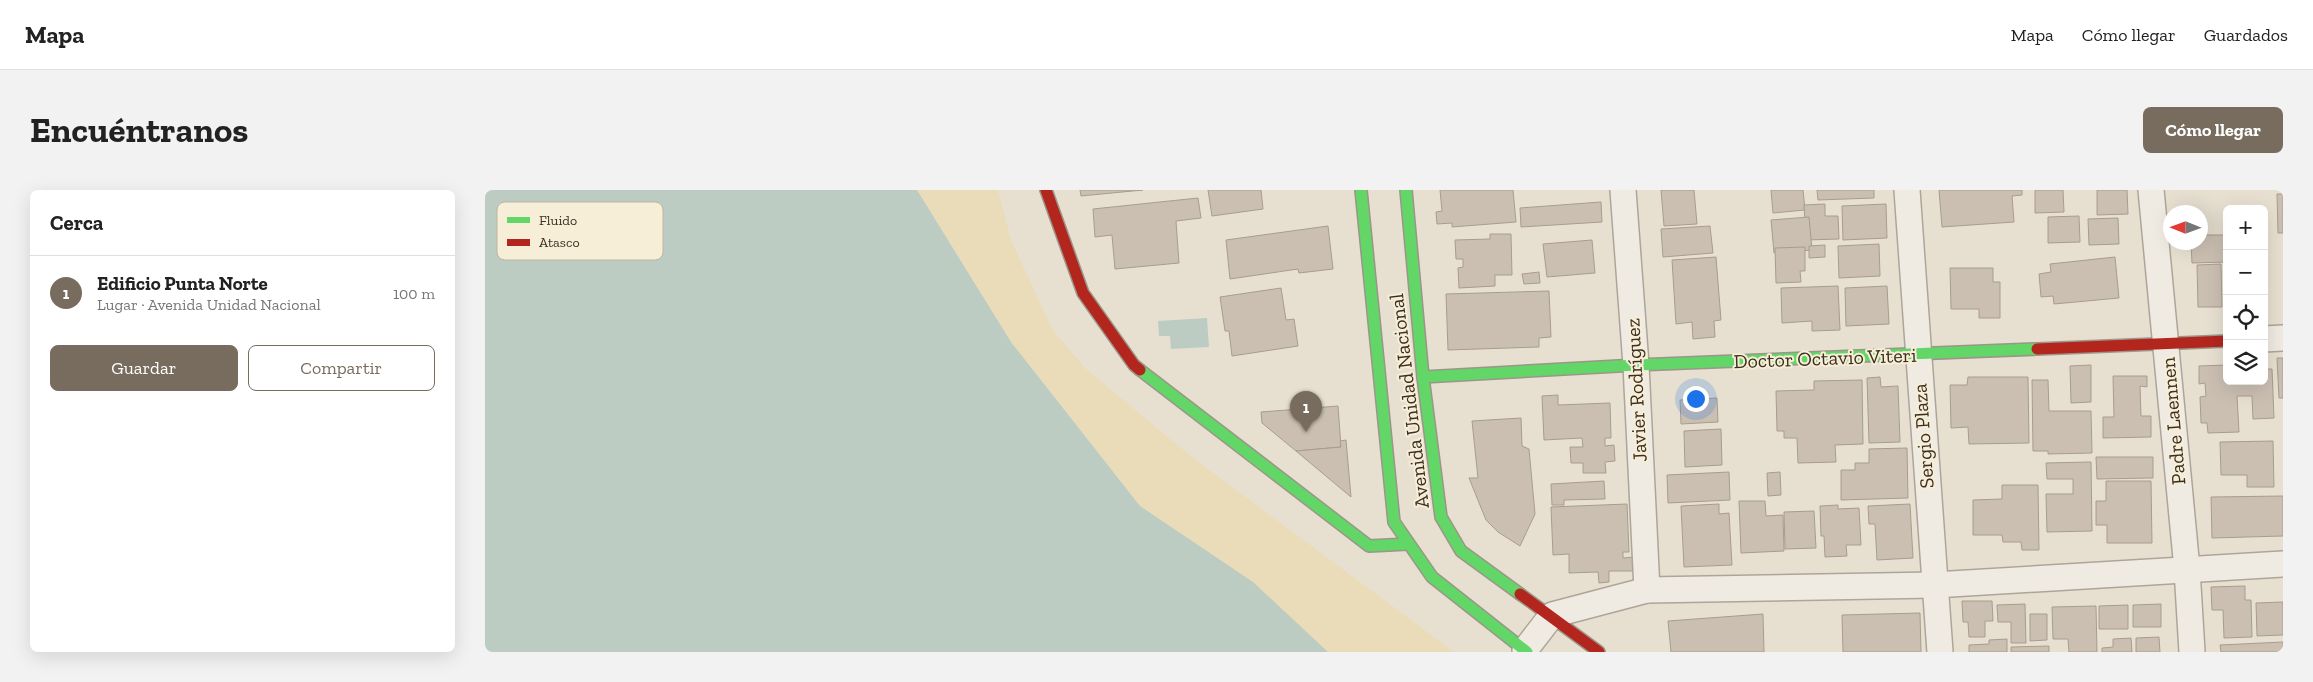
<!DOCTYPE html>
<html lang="es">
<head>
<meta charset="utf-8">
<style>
  body { margin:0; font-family:"Zilla Slab",serif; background:#f2f2f2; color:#222 }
  .controls { position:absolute; right:15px; top:15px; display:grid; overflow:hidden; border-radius:8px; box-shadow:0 5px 20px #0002 }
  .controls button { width:45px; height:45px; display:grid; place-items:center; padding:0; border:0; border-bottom:1px solid #e0e0e0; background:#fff; color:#222; font:25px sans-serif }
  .compass { position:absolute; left:1678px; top:15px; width:45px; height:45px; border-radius:50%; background:#fff; box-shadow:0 5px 20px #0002; rotate:271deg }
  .you { position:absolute; left:1210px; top:208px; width:18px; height:18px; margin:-12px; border:4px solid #fff; border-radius:50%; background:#1a73e8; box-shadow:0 0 0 8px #1a73e833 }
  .badge { display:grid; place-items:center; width:32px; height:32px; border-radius:50%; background:#786c5e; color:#fff; font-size:16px; font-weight:700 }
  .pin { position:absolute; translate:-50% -41px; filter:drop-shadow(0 1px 2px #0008) }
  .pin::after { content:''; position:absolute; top:26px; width:18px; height:15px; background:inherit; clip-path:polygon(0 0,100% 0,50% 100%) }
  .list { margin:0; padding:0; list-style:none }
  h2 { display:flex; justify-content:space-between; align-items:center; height:65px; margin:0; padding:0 20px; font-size:21px }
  h2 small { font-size:16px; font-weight:400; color:#767676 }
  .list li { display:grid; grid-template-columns:32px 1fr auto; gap:15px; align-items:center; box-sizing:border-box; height:75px; padding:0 20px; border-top:1px solid #e0e0e0 }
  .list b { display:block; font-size:19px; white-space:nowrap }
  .list p { margin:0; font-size:16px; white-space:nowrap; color:#767676 }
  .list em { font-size:16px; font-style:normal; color:#767676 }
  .actions { display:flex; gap:10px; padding:15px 20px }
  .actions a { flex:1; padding:11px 0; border:1px solid #786c5e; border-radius:8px; text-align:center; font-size:18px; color:#786c5e }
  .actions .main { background:#786c5e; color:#fff }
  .icon { flex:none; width:28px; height:28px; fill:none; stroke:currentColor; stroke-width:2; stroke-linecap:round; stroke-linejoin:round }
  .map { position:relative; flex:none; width:1798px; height:462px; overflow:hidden; border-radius:8px }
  header { display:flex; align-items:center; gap:30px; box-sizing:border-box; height:70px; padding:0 25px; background:#fff; border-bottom:1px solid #e0e0e0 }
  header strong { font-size:24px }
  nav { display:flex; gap:28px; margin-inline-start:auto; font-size:18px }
  .intro { display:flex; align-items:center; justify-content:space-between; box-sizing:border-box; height:120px; padding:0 30px }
  h1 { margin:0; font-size:35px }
  .button { padding:12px 22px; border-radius:8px; background:#786c5e; color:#fff; font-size:18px; font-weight:700 }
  main { display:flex; gap:30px; padding:0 30px }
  aside { flex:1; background:#fff; border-radius:8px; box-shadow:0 5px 20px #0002 }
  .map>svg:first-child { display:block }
  .sand { fill:#eadcb9 }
  .water { fill:#bcccc2 }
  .building { fill:#cbbfb2; stroke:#a89c90 }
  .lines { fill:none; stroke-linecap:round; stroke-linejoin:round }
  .street-casing { stroke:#ada599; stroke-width:28 }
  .fast-casing { stroke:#9c958a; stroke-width:14 }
  .jam-casing { stroke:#9c958a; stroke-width:14 }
  .street { stroke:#efebe3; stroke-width:25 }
  .fast { stroke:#63d668; stroke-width:11 }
  .jam { stroke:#b3261e; stroke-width:11 }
  .labels { text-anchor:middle; stroke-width:4; stroke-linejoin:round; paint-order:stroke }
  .street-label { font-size:20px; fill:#3d2e20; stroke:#f7eed8 }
  .key { fill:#f7eed8; stroke:#bfb4a1; stroke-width:1 }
  .key-label { font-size:14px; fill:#3d2e20 }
</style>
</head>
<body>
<header>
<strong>Mapa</strong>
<nav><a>Mapa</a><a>Cómo llegar</a><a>Guardados</a></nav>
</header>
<div class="intro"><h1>Encuéntranos</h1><a class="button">Cómo llegar</a></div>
<main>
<aside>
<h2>Cerca<small></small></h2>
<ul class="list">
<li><span class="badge">1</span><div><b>Edificio Punta Norte</b><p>Lugar · Avenida Unidad Nacional</p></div><em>100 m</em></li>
</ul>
<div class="actions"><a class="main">Guardar</a><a>Compartir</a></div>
</aside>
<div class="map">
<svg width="1798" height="462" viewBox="0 0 1798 462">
  <rect width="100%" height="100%" fill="#e7e0d1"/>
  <path class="sand" d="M 432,0 L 513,0 L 526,50 L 567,139 L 601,179 L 707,267 L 969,462 L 829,462 L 655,316 L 526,152 Z"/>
  <g class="water">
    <path d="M 0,0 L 432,0 L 526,152 L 655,316 L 768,392 L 843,462 L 0,462 Z"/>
    <path d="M 722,128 L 724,157 L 686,159 L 685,146 L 674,146 L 673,131 Z"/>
  </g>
  <g class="building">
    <path d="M 595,0 L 658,0 L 596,6 Z"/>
    <path d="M 723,0 L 776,0 L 778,19 L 727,26 Z"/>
    <path d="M 955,0 L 1028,0 L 1031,32 L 967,37 L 967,33 L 952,34 L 951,22 L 957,21 Z"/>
    <path d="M 1176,0 L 1209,0 L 1212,34 L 1179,36 Z"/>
    <path d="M 1286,0 L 1318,0 L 1320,20 L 1288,23 Z"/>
    <path d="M 1332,0 L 1389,0 L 1389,8 L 1333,10 Z"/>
    <path d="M 1454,0 L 1537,0 L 1537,5 L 1527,6 L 1529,32 L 1457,37 Z"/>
    <path d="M 1550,0 L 1578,0 L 1579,22 L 1550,23 Z"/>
    <path d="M 1612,0 L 1642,0 L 1643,24 L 1612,25 Z"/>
    <path d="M 1792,4 L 1798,4 L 1798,43 L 1793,43 Z"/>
    <path d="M 713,8 L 716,28 L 691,31 L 694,73 L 630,79 L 627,45 L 610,47 L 608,19 Z"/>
    <path d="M 1116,12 L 1117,32 L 1036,37 L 1035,18 Z"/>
    <path d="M 1340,14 L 1340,26 L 1353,26 L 1354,49 L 1321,50 L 1319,15 Z"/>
    <path d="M 1401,14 L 1402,48 L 1358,50 L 1357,16 Z"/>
    <path d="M 1594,26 L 1595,52 L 1563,53 L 1563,27 Z"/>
    <path d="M 1324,27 L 1327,60 L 1289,63 L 1286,30 Z"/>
    <path d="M 1633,28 L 1634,54 L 1604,55 L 1603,29 Z"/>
    <path d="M 843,36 L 848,79 L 814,83 L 813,79 L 745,89 L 741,50 Z"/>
    <path d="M 1225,36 L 1228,63 L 1178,67 L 1176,39 Z"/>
    <path d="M 1005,44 L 1026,44 L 1027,85 L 1010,85 L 1010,96 L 974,98 L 973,78 L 978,77 L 978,69 L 971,69 L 970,50 L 1005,49 Z"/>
    <path d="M 1716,45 L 1742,45 L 1742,72 L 1707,73 L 1706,52 L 1716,52 Z"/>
    <path d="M 1107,50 L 1110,83 L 1062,87 L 1058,54 Z"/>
    <path d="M 1394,54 L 1395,86 L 1354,88 L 1353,56 Z"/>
    <path d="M 1340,55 L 1340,67 L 1324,68 L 1324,56 Z"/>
    <path d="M 1320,57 L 1320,81 L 1315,81 L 1316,92 L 1291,93 L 1290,58 Z"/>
    <path d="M 1231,67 L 1236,130 L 1229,131 L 1230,147 L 1208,149 L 1207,132 L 1191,134 L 1187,70 Z"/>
    <path d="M 1630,67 L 1634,108 L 1569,114 L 1568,106 L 1556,107 L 1554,84 L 1566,82 L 1565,74 Z"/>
    <path d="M 1736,74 L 1737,117 L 1713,117 L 1712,75 Z"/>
    <path d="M 1779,74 L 1781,74 L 1782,131 L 1779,131 Z"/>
    <path d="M 1465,78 L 1508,78 L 1508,92 L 1515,92 L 1515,128 L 1494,128 L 1494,119 L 1466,119 Z"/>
    <path d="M 1054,82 L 1055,93 L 1039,94 L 1037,84 Z"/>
    <path d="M 1353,96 L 1355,140 L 1327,141 L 1327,131 L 1297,133 L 1296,98 Z"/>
    <path d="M 1402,96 L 1404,134 L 1361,136 L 1360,98 Z"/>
    <path d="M 796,98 L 801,130 L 809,129 L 813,156 L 747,166 L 744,141 L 740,141 L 735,107 Z"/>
    <path d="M 1064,101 L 1066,147 L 1054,148 L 1054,157 L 963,160 L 961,104 Z"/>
    <path d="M 1792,168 L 1798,168 L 1798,208 L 1794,208 Z"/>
    <path d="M 1606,175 L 1606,212 L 1586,213 L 1585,176 Z"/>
    <path d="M 1742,175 L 1742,191 L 1779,191 L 1779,179 L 1787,179 L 1789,228 L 1768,229 L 1767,206 L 1752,206 L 1754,242 L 1723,243 L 1722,233 L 1716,233 L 1715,207 L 1721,206 L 1720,193 L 1714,194 L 1714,176 Z"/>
    <path d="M 1628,186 L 1662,186 L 1662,197 L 1655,196 L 1656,226 L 1666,226 L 1666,247 L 1618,248 L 1618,227 L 1629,227 Z"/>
    <path d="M 1395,187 L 1396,197 L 1413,196 L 1415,252 L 1384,253 L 1382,188 Z"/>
    <path d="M 1483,187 L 1543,187 L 1544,253 L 1484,254 L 1483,237 L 1466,238 L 1465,195 L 1482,195 Z"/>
    <path d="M 1377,190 L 1378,254 L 1350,255 L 1351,272 L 1313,273 L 1312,248 L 1299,248 L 1299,241 L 1292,241 L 1291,201 L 1329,200 L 1329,191 Z"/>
    <path d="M 1547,190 L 1563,190 L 1564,221 L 1606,221 L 1607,263 L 1563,264 L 1563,261 L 1548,261 Z"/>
    <path d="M 1073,205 L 1073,215 L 1125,213 L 1126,248 L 1120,248 L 1120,256 L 1129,255 L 1130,271 L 1120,272 L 1121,283 L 1098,283 L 1098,273 L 1086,273 L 1085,257 L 1098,257 L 1097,248 L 1059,250 L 1057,206 Z"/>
    <path d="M 1232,208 L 1233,232 L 1196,234 L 1195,210 Z"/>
    <path d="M 853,216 L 856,257 L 811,261 L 777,233 L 776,222 Z"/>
    <path d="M 1036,228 L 1037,256 L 1044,259 L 1050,324 L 1035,356 L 1013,342 L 1001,330 L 984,288 L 993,288 L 987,231 Z"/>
    <path d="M 1236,239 L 1237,275 L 1200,277 L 1199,241 Z"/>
    <path d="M 861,250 L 866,307 L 811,261 L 856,257 L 855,251 Z"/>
    <path d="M 1788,251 L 1789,297 L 1762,297 L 1762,285 L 1736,285 L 1735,252 Z"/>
    <path d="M 1422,258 L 1423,308 L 1356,310 L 1356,280 L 1370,280 L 1370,273 L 1384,273 L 1384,259 Z"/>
    <path d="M 1611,267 L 1668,267 L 1668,288 L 1612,289 Z"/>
    <path d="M 1606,272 L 1607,341 L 1562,342 L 1561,304 L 1588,304 L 1588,289 L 1562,289 L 1561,273 Z"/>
    <path d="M 1244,282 L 1245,310 L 1183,313 L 1182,285 Z"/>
    <path d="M 1295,282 L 1296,305 L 1283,306 L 1282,283 Z"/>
    <path d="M 1119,291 L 1120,309 L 1079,310 L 1079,315 L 1067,315 L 1066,294 Z"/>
    <path d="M 1621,291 L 1666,291 L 1667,353 L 1622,353 L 1622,335 L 1611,335 L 1611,311 L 1621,311 Z"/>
    <path d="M 1517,295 L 1553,295 L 1554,360 L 1537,360 L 1536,352 L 1518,352 L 1517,345 L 1488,345 L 1488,310 L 1517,309 Z"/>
    <path d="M 1798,306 L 1798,346 L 1727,348 L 1726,307 Z"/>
    <path d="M 1254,311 L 1280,311 L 1281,326 L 1298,325 L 1299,361 L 1256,363 Z"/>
    <path d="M 1142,314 L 1144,362 L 1138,362 L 1138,368 L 1150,367 L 1150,381 L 1124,381 L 1124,392 L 1114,393 L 1113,382 L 1084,383 L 1084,364 L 1068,365 L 1066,317 Z"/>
    <path d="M 1234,314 L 1234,324 L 1244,323 L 1247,375 L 1199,377 L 1196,316 Z"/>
    <path d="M 1425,314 L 1428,368 L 1392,370 L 1390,334 L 1384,334 L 1383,316 Z"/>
    <path d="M 1353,315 L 1353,319 L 1374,318 L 1376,355 L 1361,355 L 1362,366 L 1340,367 L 1339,346 L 1336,346 L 1335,316 Z"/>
    <path d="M 1329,321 L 1331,358 L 1300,359 L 1299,322 Z"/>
    <path d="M 1760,396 L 1760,410 L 1766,410 L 1767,447 L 1739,448 L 1738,420 L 1727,420 L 1726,397 Z"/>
    <path d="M 1477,411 L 1507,411 L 1508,431 L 1500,431 L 1500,447 L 1484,447 L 1483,432 L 1478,432 Z"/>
    <path d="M 1798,412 L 1798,445 L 1772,446 L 1771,413 Z"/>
    <path d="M 1540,414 L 1541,453 L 1526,453 L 1526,432 L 1513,432 L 1512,415 Z"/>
    <path d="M 1676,414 L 1676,437 L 1648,437 L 1648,415 Z"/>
    <path d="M 1643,415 L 1643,439 L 1614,439 L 1614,416 Z"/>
    <path d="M 1611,416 L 1612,462 L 1584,462 L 1583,449 L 1568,449 L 1567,417 Z"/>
    <path d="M 1435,423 L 1436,462 L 1358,462 L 1357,425 Z"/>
    <path d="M 1278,424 L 1279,462 L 1186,462 L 1183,431 Z"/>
    <path d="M 1545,424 L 1562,424 L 1562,450 L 1545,451 Z"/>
    <path d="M 1674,447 L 1675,462 L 1651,462 L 1651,448 Z"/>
    <path d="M 1646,448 L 1647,462 L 1617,462 L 1617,458 L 1628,457 L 1628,449 Z"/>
    <path d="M 1522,449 L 1522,462 L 1484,462 L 1484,455 L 1504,454 L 1504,450 Z"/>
    <path d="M 1798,452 L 1798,462 L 1736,462 L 1735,455 Z"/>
    <path d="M 1564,456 L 1564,462 L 1526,462 L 1526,457 Z"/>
  </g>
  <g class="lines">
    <g class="street-casing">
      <g id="street">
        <path d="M 1138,0 L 1151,175 L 1162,400"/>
        <path d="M 1422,0 L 1455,462"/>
        <path d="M 1666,0 L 1702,379 L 1707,462"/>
        <path d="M 1779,149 L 1798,148"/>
        <path d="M 1040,460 L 1067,425 L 1162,400 L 1449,395 L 1798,374"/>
      </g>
    </g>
    <g class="fast-casing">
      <g id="fast">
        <path d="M 876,0 L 909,332 L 947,387 L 1042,462"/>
        <path d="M 921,0 L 938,187 L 956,327 L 976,361 L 1035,404"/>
        <path d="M 655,180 L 884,356 L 923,354"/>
        <path d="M 938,187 L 1151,175 L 1552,159"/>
      </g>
    </g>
    <g class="jam-casing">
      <g id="jam">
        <path d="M 561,0 L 598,103 L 649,175 L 655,180"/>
        <path d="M 1552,159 L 1742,151"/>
        <path d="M 1035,404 L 1114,462"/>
      </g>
    </g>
    <use href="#street" class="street"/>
    <use href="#fast" class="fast"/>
    <use href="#jam" class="jam"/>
  </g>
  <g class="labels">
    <g class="street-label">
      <text transform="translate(1340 168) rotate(-2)" y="7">Doctor Octavio Viteri</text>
      <text transform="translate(1151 200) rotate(-93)" y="7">Javier Rodríguez</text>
      <text transform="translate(924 211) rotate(-97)" y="7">Avenida Unidad Nacional</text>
      <text transform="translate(1688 231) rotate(-95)" y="7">Padre Laennen</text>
      <text transform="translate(1438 246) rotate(-94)" y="7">Sergio Plaza</text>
    </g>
  </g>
  <rect x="12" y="12" width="166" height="58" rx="8" class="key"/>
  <rect x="22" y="27" width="23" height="6" fill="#63d668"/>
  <rect x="22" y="49" width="23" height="7" fill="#b3261e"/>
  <g class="key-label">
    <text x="54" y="35">Fluido</text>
    <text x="54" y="57">Atasco</text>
  </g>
</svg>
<div class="controls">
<button>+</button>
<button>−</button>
<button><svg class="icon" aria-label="locate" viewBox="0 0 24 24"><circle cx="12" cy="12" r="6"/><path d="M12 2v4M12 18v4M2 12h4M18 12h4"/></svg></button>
<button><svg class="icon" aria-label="layers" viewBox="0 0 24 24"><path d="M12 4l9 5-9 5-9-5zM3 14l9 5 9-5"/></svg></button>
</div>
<svg class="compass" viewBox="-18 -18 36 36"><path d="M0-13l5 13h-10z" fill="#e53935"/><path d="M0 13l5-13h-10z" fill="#767676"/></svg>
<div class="you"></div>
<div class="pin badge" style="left:821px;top:242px">1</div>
</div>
</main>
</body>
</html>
